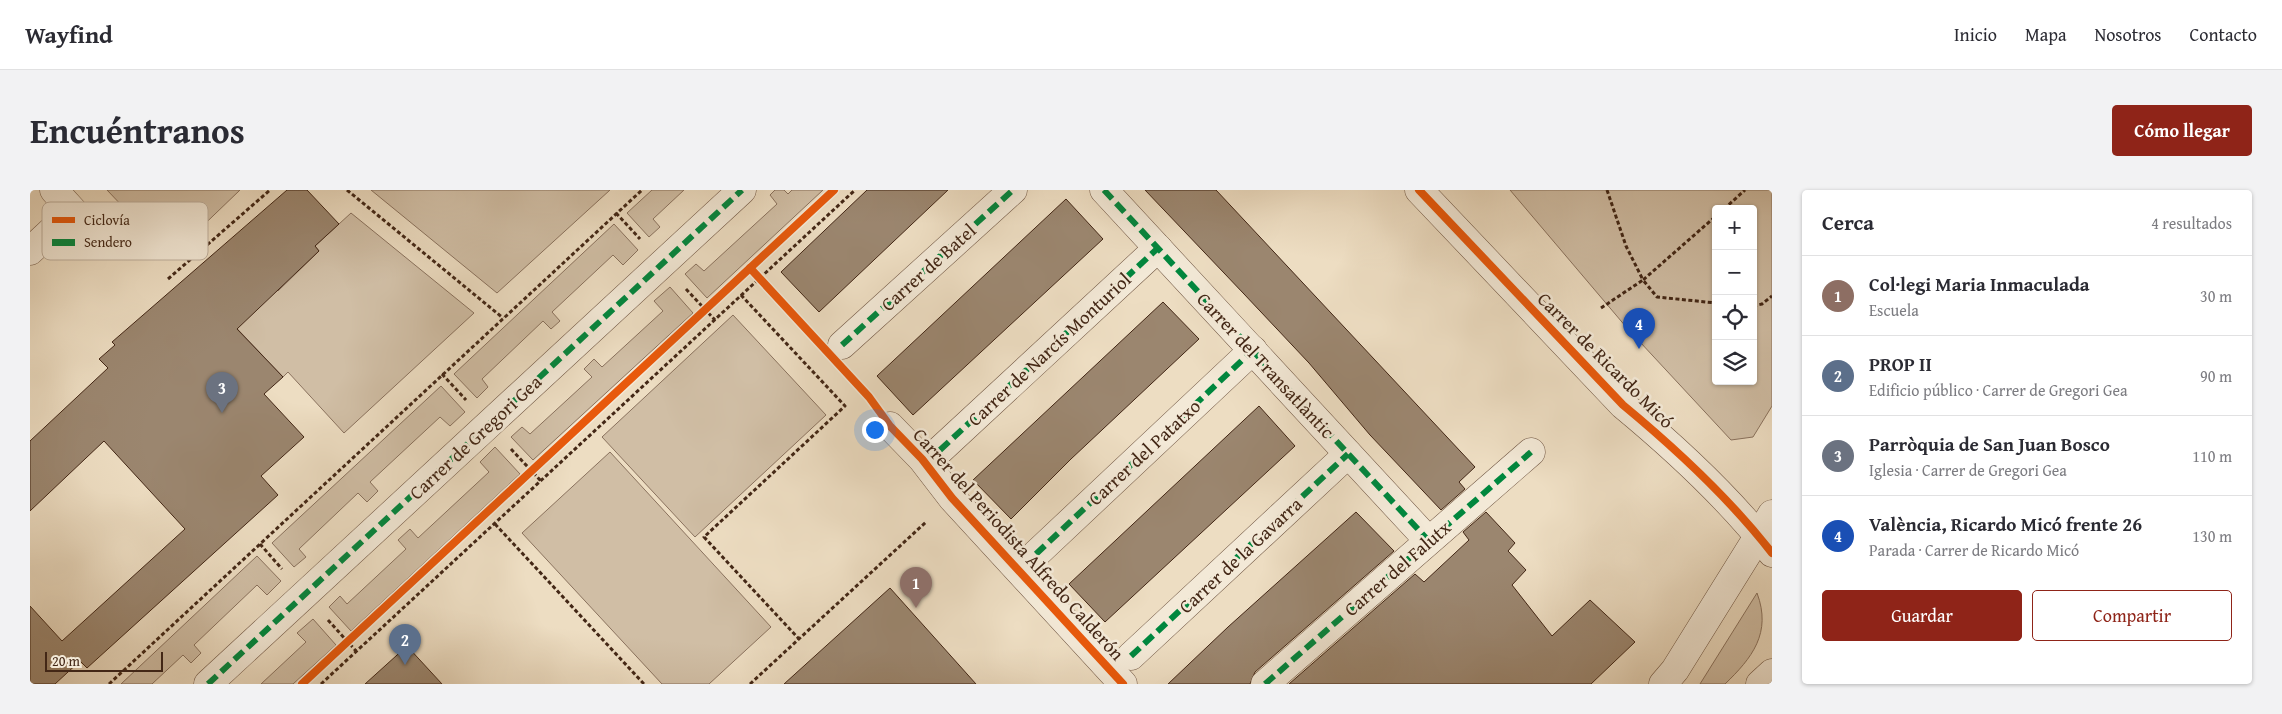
<!DOCTYPE html>
<html lang="es">
<head>
<meta charset="utf-8">
<style>
  body { margin:0; font-family:"Gentium Book Plus",serif; background:#f2f2f3; color:#2b2b33 }
  .controls { position:absolute; right:15px; top:15px; display:grid; overflow:hidden; border-radius:5px; box-shadow:0 1px 4px #0004 }
  .controls button { width:45px; height:45px; display:grid; place-items:center; padding:0; border:0; border-bottom:1px solid #e1e1e2; background:#fff; color:#2b2b33; font:25px sans-serif }
  .scale { position:absolute; left:15px; bottom:12px; width:118px; box-sizing:border-box; padding-left:5px; border:2px solid #432716; border-top:0; font-size:14px; line-height:18px; white-space:nowrap; color:#432716; -webkit-text-stroke:4px #f3e9d7; paint-order:stroke }
  .you { position:absolute; left:844px; top:239px; width:18px; height:18px; margin:-12px; border:4px solid #fff; border-radius:50%; background:#1a73e8; box-shadow:0 0 0 8px #1a73e833 }
  .badge { display:grid; place-items:center; width:32px; height:32px; border-radius:50%; background:#8f2418; color:#fff; font-size:16px; font-weight:700 }
  .pin { position:absolute; translate:-50% -41px; filter:drop-shadow(0 1px 2px #0008) }
  .pin::after { content:''; position:absolute; top:26px; width:18px; height:15px; background:inherit; clip-path:polygon(0 0,100% 0,50% 100%) }
  .list { margin:0; padding:0; list-style:none }
  h2 { display:flex; justify-content:space-between; align-items:center; height:65px; margin:0; padding:0 20px; font-size:21px }
  h2 small { font-size:16px; font-weight:400; color:#7c7c81 }
  .list li { display:grid; grid-template-columns:32px 1fr auto; gap:15px; align-items:center; box-sizing:border-box; height:80px; padding:0 20px; border-top:1px solid #e1e1e2 }
  .list b { display:block; font-size:19px; white-space:nowrap }
  .list p { margin:0; font-size:16px; white-space:nowrap; color:#7c7c81 }
  .list em { font-size:16px; font-style:normal; color:#7c7c81 }
  .actions { display:flex; gap:10px; padding:15px 20px }
  .actions a { flex:1; padding:11px 0; border:1px solid #8f2418; border-radius:5px; text-align:center; font-size:18px; color:#8f2418 }
  .actions .main { background:#8f2418; color:#fff }
  .icon { flex:none; width:28px; height:28px; fill:none; stroke:currentColor; stroke-width:2; stroke-linecap:round; stroke-linejoin:round }
  .map { position:relative; flex:none; width:1742px; height:494px; overflow:hidden; border-radius:5px }
  header { display:flex; align-items:center; gap:30px; box-sizing:border-box; height:70px; padding:0 25px; background:#fff; border-bottom:1px solid #e1e1e2 }
  header strong { font-size:24px }
  nav { display:flex; gap:28px; margin-inline-start:auto; font-size:18px }
  .intro { display:flex; align-items:center; justify-content:space-between; box-sizing:border-box; height:120px; padding:0 30px }
  h1 { margin:0; font-size:35px }
  .button { padding:12px 22px; border-radius:5px; background:#8f2418; color:#fff; font-size:18px; font-weight:700 }
  main { display:flex; gap:30px; padding:0 30px }
  aside { flex:1; background:#fff; border-radius:5px; box-shadow:0 1px 4px #0004 }
  .map>svg:first-child { display:block }
  .green { fill:#d0bea5; stroke:#8a725e; fill-rule:evenodd }
  .building { fill:#9b866f; stroke:#432716 }
  .lines { fill:none; stroke-linecap:round; stroke-linejoin:round }
  .minor-casing { stroke:#6e5441; stroke-width:29 }
  .path { stroke:#432716; stroke-width:3; stroke-dasharray:4 2.5; stroke-linecap:butt }
  .minor { stroke:#f3e9d7; stroke-width:28 }
  .quiet { stroke:#00873e; stroke-width:6; stroke-dasharray:12 6; stroke-linecap:butt }
  .cycleway-casing { stroke:#f3e9d7; stroke-width:11 }
  .cycleway { stroke:#e8590c; stroke-width:8 }
  .labels { text-anchor:middle; stroke-width:5; stroke-linejoin:round; paint-order:stroke }
  .street-label { font-size:19px; fill:#432716; stroke:#f3e9d7 }
  .key { fill:#f3e9d7; stroke:#beaf9d; stroke-width:1 }
  .key-label { font-size:14px; fill:#432716 }
</style>
</head>
<body>
<header>
<strong>Wayfind</strong>
<nav><a>Inicio</a><a>Mapa</a><a>Nosotros</a><a>Contacto</a></nav>
</header>
<div class="intro"><h1>Encuéntranos</h1><a class="button">Cómo llegar</a></div>
<main>
<div class="map">
<svg width="1742" height="494" viewBox="0 0 1742 494">
  <rect width="100%" height="100%" fill="#edddc2"/>
  <filter id="stains"><feTurbulence type="fractalNoise" baseFrequency=".004" numOctaves="4"/><feColorMatrix values="0 0 0 0 .2 0 0 0 0 .09 0 0 0 0 .02 0 0 0 .5 -.17"/></filter>
  <radialGradient id="worn" r=".72"><stop offset=".6" stop-color="#630" stop-opacity="0"/><stop offset="1" stop-color="#630" stop-opacity=".3"/></radialGradient>
  <g class="green">
    <path d="M 77,0 L 210,0 L 159,49 L 154,44 L 135,61 Z"/>
    <path d="M 341,0 L 580,0 L 467,103 Z"/>
    <path d="M 622,0 L 654,0 L 623,29 L 630,37 L 619,47 L 597,23 Z"/>
    <path d="M 745,0 L 754,0 L 758,4 L 762,0 L 793,0 L 677,108 L 655,84 L 666,74 L 674,81 L 747,14 L 740,5 Z"/>
    <path d="M 1480,0 L 1742,0 L 1742,216 L 1723,247 L 1701,250 L 1597,138 ZM 1686,19 L 1723,19 L 1723,191 L 1686,191 Z"/>
    <path d="M 321,23 L 444,123 L 314,243 L 258,182 L 253,187 L 198,129 L 242,96 L 248,101 L 289,61 L 285,56 Z"/>
    <path d="M 584,34 L 608,60 L 593,75 L 583,65 L 522,122 L 530,131 L 521,139 L 513,131 L 452,189 L 458,197 L 447,208 L 424,184 Z"/>
    <path d="M 640,97 L 663,123 L 503,270 L 481,247 L 492,237 L 500,244 L 562,187 L 554,179 L 564,169 L 572,177 L 633,121 L 624,111 Z"/>
    <path d="M 703,125 L 796,225 L 665,347 L 572,247 Z"/>
    <path d="M 411,196 L 435,222 L 420,236 L 410,227 L 340,292 L 348,301 L 337,312 L 328,303 L 269,359 L 276,367 L 264,377 L 242,353 Z"/>
    <path d="M 465,257 L 490,284 L 321,441 L 299,417 L 310,406 L 317,414 L 376,359 L 368,350 L 380,339 L 388,348 L 459,282 L 450,272 Z"/>
    <path d="M 580,262 L 741,437 L 679,494 L 632,494 L 492,343 Z"/>
    <path d="M 227,366 L 251,391 L 237,405 L 227,395 L 164,455 L 171,463 L 161,473 L 153,465 L 122,494 L 91,494 Z"/>
    <path d="M 1727,403 C 1742,443 1722,468 1695,494 L 1670,494 Z"/>
    <path d="M 283,429 L 306,455 L 263,494 L 231,494 L 276,452 L 267,443 Z"/>
  </g>
  <g class="building">
    <path d="M 257,0 L 277,0 L 309,34 L 285,56 L 289,61 L 207,139 L 253,187 L 234,204 L 274,247 L 231,286 L 248,305 L 57,478 L 50,471 L 25,494 L 0,494 L 0,416 L 32,451 L 155,339 L 74,251 L 0,321 L 0,251 L 78,178 L 69,169 L 85,155 L 82,152 Z"/>
    <path d="M 837,0 L 918,0 L 789,122 L 751,82 Z"/>
    <path d="M 1115,0 L 1186,0 L 1445,277 L 1429,292 L 1435,299 L 1411,320 L 1340,245 L 1279,173 L 1214,104 Z"/>
    <path d="M 1036,9 L 1073,49 L 883,225 L 847,186 Z"/>
    <path d="M 1133,112 L 1169,149 L 1041,269 L 981,329 L 943,290 Z"/>
    <path d="M 1229,216 L 1265,256 L 1075,432 L 1039,394 Z"/>
    <path d="M 1326,322 L 1364,361 L 1225,482 L 1220,494 L 1138,494 L 1198,437 Z"/>
    <path d="M 1456,322 L 1485,353 L 1478,361 L 1496,380 L 1482,395 L 1522,446 L 1560,410 L 1605,452 L 1561,494 L 1259,494 L 1385,384 L 1394,392 L 1439,350 L 1433,342 Z"/>
    <path d="M 860,398 L 946,494 L 754,494 Z"/>
    <path d="M 377,456 L 412,494 L 335,494 Z"/>
  </g>
  <g class="lines">
    <g class="minor-casing">
      <g id="minor">
        <path d="M 1074,0 L 1398,350"/>
        <path d="M 1389,0 L 1593,215 C 1645,258 1700,309 1742,363"/>
        <path d="M 0,61 L 43,21 L 24,0"/>
        <path d="M 812,155 L 983,0"/>
        <path d="M 860,236 L 892,269 L 922,308 L 1093,494"/>
        <path d="M 910,260 L 1128,58"/>
        <path d="M 1006,364 L 1223,160"/>
        <path d="M 1101,466 L 1318,264"/>
        <path d="M 178,494 L 712,0"/>
        <path d="M 1235,494 L 1501,262"/>
        <path d="M 1633,494 L 1645,480 L 1742,324"/>
        <path d="M 1730,494 L 1742,483"/>
      </g>
    </g>
    <g class="path">
      <path d="M 317,0 L 473,128"/>
      <path d="M 1577,0 L 1596,56 L 1613,90 L 1686,26"/>
      <path d="M 1694,19 L 1715,0"/>
      <path d="M 586,23 L 610,49"/>
      <path d="M 138,89 L 240,0"/>
      <path d="M 656,99 L 685,130"/>
      <path d="M 711,105 L 815,216 L 674,347 L 769,449"/>
      <path d="M 1723,116 L 1732,114 L 1742,106"/>
      <path d="M 1571,118 L 1613,90 L 1627,107 L 1686,113"/>
      <path d="M 412,184 L 436,210"/>
      <path d="M 481,259 L 511,291"/>
      <path d="M 465,334 L 614,494"/>
      <path d="M 230,354 L 252,379"/>
      <path d="M 298,430 L 326,461"/>
      <path d="M 79,494 L 612,0"/>
      <path d="M 291,494 L 825,0"/>
      <path d="M 720,494 L 896,332"/>
    </g>
    <use href="#minor" class="minor"/>
    <g class="quiet">
      <path d="M 1074,0 L 1398,350"/>
      <path d="M 812,155 L 983,0"/>
      <path d="M 910,260 L 1128,58"/>
      <path d="M 1006,364 L 1223,160"/>
      <path d="M 1101,466 L 1318,264"/>
      <path d="M 178,494 L 712,0"/>
      <path d="M 1235,494 L 1501,262"/>
    </g>
    <g class="cycleway-casing">
      <g id="cycleway">
        <path d="M 1389,0 L 1593,215 C 1645,258 1700,309 1742,363"/>
        <path d="M 720,78 L 839,207 L 860,236 L 892,269 L 922,308 L 1093,494"/>
        <path d="M 272,494 L 804,0"/>
      </g>
    </g>
    <use href="#cycleway" class="cycleway"/>
  </g>
  <g class="labels">
    <g class="street-label">
      <text transform="translate(898 77) rotate(-42)" y="7">Carrer de Batel</text>
      <text transform="translate(1019 159) rotate(-43)" y="7">Carrer de Narcís Monturiol</text>
      <text transform="translate(1576 170) rotate(45)" y="7">Carrer de Ricardo Micó</text>
      <text transform="translate(1236 175) rotate(47)" y="7">Carrer del Transatlàntic</text>
      <text transform="translate(445 247) rotate(-43)" y="7">Carrer de Gregori Gea</text>
      <text transform="translate(1114 262) rotate(-43)" y="7">Carrer del Patatxo</text>
      <text transform="translate(989 354) rotate(48)" y="7">Carrer del Periodista Alfredo Calderón</text>
      <text transform="translate(1210 365) rotate(-43)" y="7">Carrer de la Gavarra</text>
      <text transform="translate(1367 378) rotate(-41)" y="7">Carrer del Falutx</text>
    </g>
  </g>
  <rect x="12" y="12" width="166" height="58" rx="8" class="key"/>
  <rect x="22" y="27" width="23" height="6" fill="#e8590c"/>
  <rect x="22" y="49" width="23" height="7" fill="#00873e"/>
  <g class="key-label">
    <text x="54" y="35">Ciclovía</text>
    <text x="54" y="57">Sendero</text>
  </g>
  <rect width="100%" height="100%" filter="url(#stains)"/>
  <rect width="100%" height="100%" fill="url(#worn)"/>
</svg>
<div class="controls">
<button>+</button>
<button>−</button>
<button><svg class="icon" aria-label="locate" viewBox="0 0 24 24"><circle cx="12" cy="12" r="6"/><path d="M12 2v4M12 18v4M2 12h4M18 12h4"/></svg></button>
<button><svg class="icon" aria-label="layers" viewBox="0 0 24 24"><path d="M12 4l9 5-9 5-9-5zM3 14l9 5 9-5"/></svg></button>
</div>
<div class="scale">20 m</div>
<div class="you"></div>
<div class="pin badge" style="left:886px;top:418px;background:#8d6e63">1</div>
<div class="pin badge" style="left:375px;top:475px;background:#5c6f8a">2</div>
<div class="pin badge" style="left:192px;top:223px;background:#6b7280">3</div>
<div class="pin badge" style="left:1609px;top:159px;background:#1a4fb4">4</div>
</div>
<aside>
<h2>Cerca<small>4 resultados</small></h2>
<ul class="list">
<li><span class="badge" style="background:#8d6e63">1</span><div><b>Col·legi Maria Inmaculada</b><p>Escuela</p></div><em>30 m</em></li>
<li><span class="badge" style="background:#5c6f8a">2</span><div><b>PROP II</b><p>Edificio público · Carrer de Gregori Gea</p></div><em>90 m</em></li>
<li><span class="badge" style="background:#6b7280">3</span><div><b>Parròquia de San Juan Bosco</b><p>Iglesia · Carrer de Gregori Gea</p></div><em>110 m</em></li>
<li><span class="badge" style="background:#1a4fb4">4</span><div><b>València, Ricardo Micó frente 26</b><p>Parada · Carrer de Ricardo Micó</p></div><em>130 m</em></li>
</ul>
<div class="actions"><a class="main">Guardar</a><a>Compartir</a></div>
</aside>
</main>
</body>
</html>
